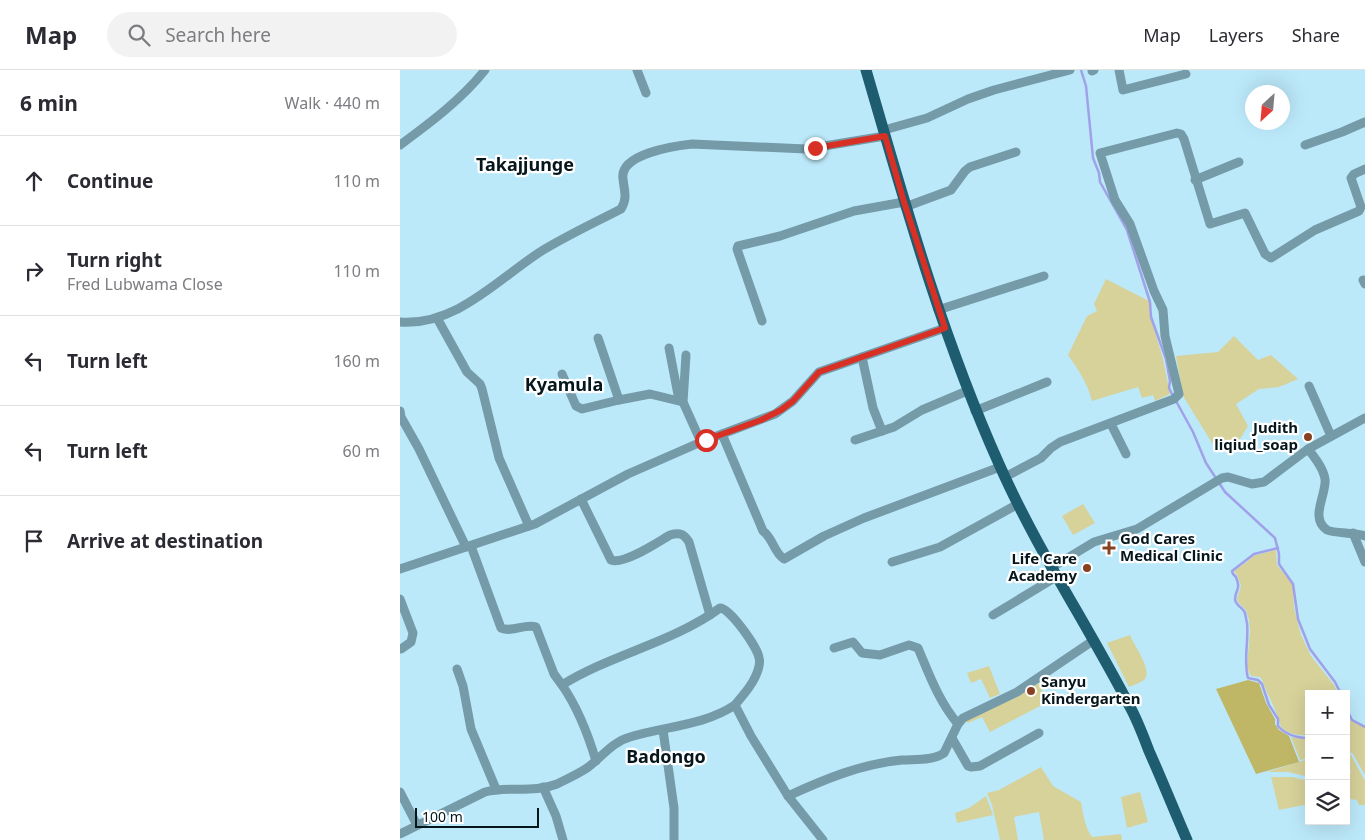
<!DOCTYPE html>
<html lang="en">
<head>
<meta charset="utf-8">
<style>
  body { margin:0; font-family:"Noto Sans",sans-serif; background:#f2f2f3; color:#2b2b33 }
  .controls { position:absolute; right:15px; bottom:15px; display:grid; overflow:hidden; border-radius:0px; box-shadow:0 5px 20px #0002 }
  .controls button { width:45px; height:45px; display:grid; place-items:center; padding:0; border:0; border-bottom:1px solid #e1e1e2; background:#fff; color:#2b2b33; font:25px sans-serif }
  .compass { position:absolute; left:845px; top:15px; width:45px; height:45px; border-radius:50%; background:#fff; box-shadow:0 5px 20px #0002; rotate:206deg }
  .scale { position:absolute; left:15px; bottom:12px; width:124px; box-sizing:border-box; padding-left:5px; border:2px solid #05161c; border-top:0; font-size:14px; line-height:18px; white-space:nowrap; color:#05161c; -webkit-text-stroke:4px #fff; paint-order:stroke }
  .stop { position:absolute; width:15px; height:15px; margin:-11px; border:4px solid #d93025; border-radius:50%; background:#fff }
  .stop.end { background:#d93025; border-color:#fff; box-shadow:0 1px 5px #0008 }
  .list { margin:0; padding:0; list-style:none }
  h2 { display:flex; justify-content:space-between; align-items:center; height:65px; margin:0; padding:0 20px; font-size:21px }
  h2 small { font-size:16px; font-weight:400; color:#7c7c81 }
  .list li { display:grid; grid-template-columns:32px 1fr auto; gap:15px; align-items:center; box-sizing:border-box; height:90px; padding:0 20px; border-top:1px solid #e1e1e2 }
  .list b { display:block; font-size:19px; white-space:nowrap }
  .list p { margin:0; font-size:16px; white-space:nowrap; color:#7c7c81 }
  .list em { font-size:16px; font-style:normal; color:#7c7c81 }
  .icon { flex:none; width:28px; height:28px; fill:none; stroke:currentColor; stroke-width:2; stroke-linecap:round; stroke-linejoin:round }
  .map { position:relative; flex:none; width:965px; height:770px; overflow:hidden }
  header { display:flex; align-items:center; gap:30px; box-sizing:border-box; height:70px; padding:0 25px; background:#fff; border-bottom:1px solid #e1e1e2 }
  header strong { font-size:24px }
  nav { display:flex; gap:28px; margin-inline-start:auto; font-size:18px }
  .search { width:350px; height:45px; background:#f2f2f3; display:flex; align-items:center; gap:12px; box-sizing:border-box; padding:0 18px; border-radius:28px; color:#7c7c81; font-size:19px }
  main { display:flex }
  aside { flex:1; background:#fff }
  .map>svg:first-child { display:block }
  .green { fill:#d7d19a }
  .forest { fill:#bfb666 }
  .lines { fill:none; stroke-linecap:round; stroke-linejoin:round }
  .stream { stroke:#a0a1e8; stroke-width:2.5 }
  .minor { stroke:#759aa8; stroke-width:9 }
  .major { stroke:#1e5d70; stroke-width:11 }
  .route { stroke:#d93025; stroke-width:6 }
  .poi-dot { fill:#874020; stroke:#fff; stroke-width:2 }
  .labels { text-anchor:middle; stroke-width:4.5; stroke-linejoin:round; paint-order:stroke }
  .poi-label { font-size:15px; font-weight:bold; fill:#05161c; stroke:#fff; text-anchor:end }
  .quarter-label { font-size:18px; font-weight:bold; fill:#05161c; stroke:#fff }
</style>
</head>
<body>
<header>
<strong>Map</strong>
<div class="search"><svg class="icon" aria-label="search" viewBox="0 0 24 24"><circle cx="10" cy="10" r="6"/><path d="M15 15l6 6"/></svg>Search here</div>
<nav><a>Map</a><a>Layers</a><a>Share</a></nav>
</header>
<main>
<aside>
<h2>6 min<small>Walk · 440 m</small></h2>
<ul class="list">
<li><svg class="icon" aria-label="ahead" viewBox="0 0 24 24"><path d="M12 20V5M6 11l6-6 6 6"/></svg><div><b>Continue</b></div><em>110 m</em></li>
<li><svg class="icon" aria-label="right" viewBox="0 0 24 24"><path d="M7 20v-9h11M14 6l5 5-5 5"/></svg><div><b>Turn right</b><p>Fred Lubwama Close</p></div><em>110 m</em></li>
<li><svg class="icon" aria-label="left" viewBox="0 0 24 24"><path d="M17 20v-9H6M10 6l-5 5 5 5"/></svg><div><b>Turn left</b></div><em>160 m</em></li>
<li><svg class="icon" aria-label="left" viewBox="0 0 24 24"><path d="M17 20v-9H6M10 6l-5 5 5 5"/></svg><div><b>Turn left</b></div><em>60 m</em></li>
<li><svg class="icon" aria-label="arrive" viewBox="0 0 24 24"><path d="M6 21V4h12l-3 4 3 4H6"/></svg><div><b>Arrive at destination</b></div></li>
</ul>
</aside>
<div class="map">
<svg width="965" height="770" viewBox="0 0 965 770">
  <rect width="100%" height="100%" fill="#bce9fa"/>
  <g class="green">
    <path d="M 706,209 L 749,231 L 750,245 L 763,289 L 770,324 L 755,331 L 753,325 L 742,328 L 738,317 L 692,331 C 688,314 678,299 668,285 L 687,246 L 697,241 L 694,234 Z"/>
    <path d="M 834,266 L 858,290 L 871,285 L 898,309 L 879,317 L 859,319 L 836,334 L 848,356 L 840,369 L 817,381 L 783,326 L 776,286 L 818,282 Z"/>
    <path d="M 683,434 L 695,453 L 673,465 L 662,446 Z"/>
    <path d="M 876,480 L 877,495 L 893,515 L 894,538 L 901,565 L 911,586 L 934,615 L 938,624 L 909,624 L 909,665 C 899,666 888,664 881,657 C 877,641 868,626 862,610 L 860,607 L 851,606 L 847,598 L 850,561 L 849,550 L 846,540 L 838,532 L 837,529 L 841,516 L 838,507 L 834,501 L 848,491 L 853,486 Z"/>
    <path d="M 730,565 C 733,574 754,602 744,610 C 740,613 733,615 729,617 L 707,573 Z"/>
    <path d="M 589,596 L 600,624 L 590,628 L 581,609 L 571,613 L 567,603 Z"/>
    <path d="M 639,613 L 642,621 L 650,631 L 590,662 L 582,647 L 568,653 L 563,650 L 574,644 L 613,629 Z"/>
    <path d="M 949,650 L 965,658 L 965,705 L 953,684 L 946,679 L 946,654 Z"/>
    <path d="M 891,667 L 909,670 L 909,688 L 900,690 Z"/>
    <path d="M 946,684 L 951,685 L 965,711 L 965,735 L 959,735 L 957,730 L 949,729 L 948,726 L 946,726 L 946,711 L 951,701 L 946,698 Z"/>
    <path d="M 905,690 L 909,701 L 909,707 L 888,702 L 867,702 Z"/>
    <path d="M 641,697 L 653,716 L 681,732 C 683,743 685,758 692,767 L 721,764 L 722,770 L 644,770 L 639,742 L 614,747 L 618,770 L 600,770 L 592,735 L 587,723 L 599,720 Z"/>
    <path d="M 871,707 L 892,707 L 909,711 L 909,734 L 879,740 Z"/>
    <path d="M 740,722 L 748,752 L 727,758 L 721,727 Z"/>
    <path d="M 586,726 L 593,745 L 557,753 L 555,743 L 569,738 Z"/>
  </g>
  <path class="forest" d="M 848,610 L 859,613 L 866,633 L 875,649 L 875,654 L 879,660 L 889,666 L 899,692 L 856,704 L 816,619 Z"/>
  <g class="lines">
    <g class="stream">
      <path d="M 681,0 L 686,16 L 693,88 L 699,103 L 700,112 L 727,160 L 750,232 L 751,247 L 766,289 L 770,311 L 769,318 L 773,326"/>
      <path d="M 776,331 L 793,362 L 806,393 L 825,422 L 875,468 L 879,484 L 879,494 L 893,514 L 898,549 L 910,579 L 935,612 L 941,624"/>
      <path d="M 878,478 L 854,484 L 832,501 L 833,504 L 836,507 C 841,520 836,518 835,529 C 835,535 842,537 844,541 C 846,544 846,550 847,553 C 849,571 843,590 848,608 L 858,610 L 862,614 L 869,635 L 878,649 L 878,656 C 886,665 897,668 909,668"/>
      <path d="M 946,638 L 952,650 L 965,657"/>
      <path d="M 946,651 L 950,647"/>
    </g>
    <g class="minor">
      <path d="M 237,0 L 246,23"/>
      <path d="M 719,0 L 723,20 L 786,4"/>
      <path d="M 692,1 L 694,0"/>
      <path d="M 484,60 L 527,48 L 568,29 L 594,20 L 670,0"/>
      <path d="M 0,75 C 30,53 62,29 85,0"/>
      <path d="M 905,75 L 942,62 L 965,52"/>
      <path d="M 795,110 L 839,92"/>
      <path d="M 505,137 L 551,120 L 565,101 L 570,97 L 616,82"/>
      <path d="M 963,210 L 965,214"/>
      <path d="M 538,240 L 644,206"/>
      <path d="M 37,248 L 67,302 L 80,314 L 82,319 L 99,388 L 129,456"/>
      <path d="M 362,251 L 337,179 L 338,176 L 380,166 L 454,141 L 504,132"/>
      <path d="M 0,252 C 56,256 97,210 140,182 C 166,166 194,153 221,139 C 228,128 224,120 223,109 C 219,84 274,76 292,74 L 406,79 L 485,66"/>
      <path d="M 198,268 L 219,330 L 250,324 L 283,332"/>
      <path d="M 269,278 L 279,330"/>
      <path d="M 286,285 L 283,332 L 301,372"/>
      <path d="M 462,287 L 473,338 L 482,361"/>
      <path d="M 162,304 L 176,336 L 182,339 L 219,330"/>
      <path d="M 909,316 L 931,366"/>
      <path d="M 0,341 L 1,347 L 19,379 L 66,477"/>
      <path d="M 575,341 L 647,312"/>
      <path d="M 711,354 L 726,384"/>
      <path d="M 322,364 L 363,461 C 373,468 374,483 384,489 L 424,466 L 464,448 L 600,397"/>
      <path d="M 455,370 L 494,357 L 522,340 L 567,321"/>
      <path d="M 908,379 C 915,388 923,398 925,409 C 927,424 909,448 927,460 C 932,463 956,463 965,466"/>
      <path d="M 605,407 L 641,388 L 651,378 L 660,372 L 774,329 L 779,324 L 765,266 L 763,240 L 754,221 L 730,154 L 715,130 L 700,83 L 777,63 L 781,64 L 784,69 L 810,154 L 845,143 L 865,184 L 871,188 L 915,160 L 959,141 L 961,137 L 951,108 L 954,104 L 965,99"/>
      <path d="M 181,429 L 211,490 C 224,495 258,472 270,465 C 280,462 284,464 289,472 L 310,545"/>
      <path d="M 953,463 L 965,492"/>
      <path d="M 71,476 L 101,558 C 113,563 125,553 136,557 L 154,604 L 162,615"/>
      <path d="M 492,492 L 540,477 L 618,434"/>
      <path d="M 651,498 L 694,472 L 737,459 L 822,408 L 828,407 L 852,414 L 864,412 L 908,379 L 965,348"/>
      <path d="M 0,499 L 135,454 L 228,404 L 301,372 L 375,344 L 393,331 L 419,302 L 545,258"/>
      <path d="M 0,529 L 13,563 L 11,572 L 1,579"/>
      <path d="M 593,545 L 656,507"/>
      <path d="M 434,578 L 453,572 L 462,583 L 480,585 L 509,575 L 518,578 C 529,604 539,632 558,654"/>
      <path d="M 57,599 L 63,616 L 71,659 L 96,719"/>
      <path d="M 263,660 L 274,738 L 274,770"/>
      <path d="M 552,668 L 568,696 L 571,697 L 580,696 L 639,663"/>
      <path d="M 196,691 C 188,664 178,638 162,615 C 212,584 272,573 320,538 C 330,538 358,578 359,588 C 360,591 359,597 358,600 C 354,613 344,624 335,635"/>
      <path d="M 143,717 L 156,746 L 163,770"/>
      <path d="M 0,722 L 17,755"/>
      <path d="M 388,726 C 425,709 461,694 502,690 C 516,689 532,691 544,683 L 558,654 L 563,648 L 617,622 L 694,570"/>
      <path d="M 0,764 L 85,722 C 108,716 134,723 157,714 C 167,709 178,704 187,698 C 202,687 212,672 230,667 C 266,656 303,656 335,635 L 351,666 L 388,726 L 423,770"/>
    </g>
    <path class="major" d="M 466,0 C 505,134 542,267 599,394 C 636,478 687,554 729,635 C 737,649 743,665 749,681 C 762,710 774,740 787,770"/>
  </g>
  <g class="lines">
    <path class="route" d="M 306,370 L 361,350 L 381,340 L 393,331 L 419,302 L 545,258 L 504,132 L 485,66 L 415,78"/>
  </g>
  <g class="poi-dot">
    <circle cx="908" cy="367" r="5"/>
    <path d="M706.5 470.5h5v5h5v5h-5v5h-5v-5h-5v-5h5z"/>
    <circle cx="687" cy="498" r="5"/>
    <circle cx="631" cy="621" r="5"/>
  </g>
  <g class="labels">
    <g class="poi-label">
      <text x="898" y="363">Judith<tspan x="898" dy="17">liqiud_soap</tspan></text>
      <text x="720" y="474" text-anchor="start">God Cares<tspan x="720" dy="17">Medical Clinic</tspan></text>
      <text x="677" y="494">Life Care<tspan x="677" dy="17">Academy</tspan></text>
      <text x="641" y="617" text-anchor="start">Sanyu<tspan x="641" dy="17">Kindergarten</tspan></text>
    </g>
    <g class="quarter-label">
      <text x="125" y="101">Takajjunge</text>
      <text x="164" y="321">Kyamula</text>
      <text x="266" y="693">Badongo</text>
    </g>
  </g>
</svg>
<div class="controls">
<button>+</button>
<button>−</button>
<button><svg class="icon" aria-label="layers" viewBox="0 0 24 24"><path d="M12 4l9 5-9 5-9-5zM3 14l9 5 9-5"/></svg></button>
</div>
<svg class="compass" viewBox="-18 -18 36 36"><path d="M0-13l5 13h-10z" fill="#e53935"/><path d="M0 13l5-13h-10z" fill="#7c7c81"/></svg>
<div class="scale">100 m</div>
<div class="stop" style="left:306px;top:370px"></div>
<div class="stop end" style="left:415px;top:78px"></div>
</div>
</main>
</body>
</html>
